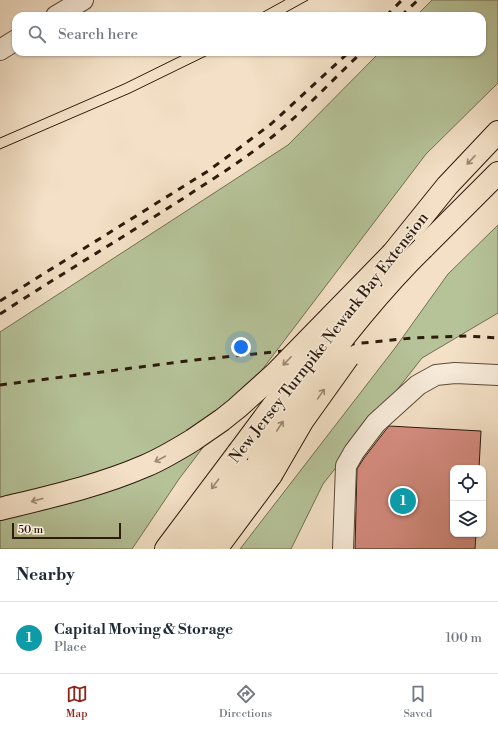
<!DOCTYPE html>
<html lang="en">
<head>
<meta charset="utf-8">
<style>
  body { margin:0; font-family:"Libre Bodoni",serif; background:#f6f6f7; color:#1f2937 }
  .controls { position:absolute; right:12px; bottom:12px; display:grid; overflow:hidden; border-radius:8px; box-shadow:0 1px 3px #0004 }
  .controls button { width:36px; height:36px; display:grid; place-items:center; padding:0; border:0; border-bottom:1px solid #e0e1e3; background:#fff; color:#1f2937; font:20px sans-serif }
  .scale { position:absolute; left:12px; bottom:10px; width:109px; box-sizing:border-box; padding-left:4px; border:2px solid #2d1b0c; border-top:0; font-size:11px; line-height:14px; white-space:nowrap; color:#2d1b0c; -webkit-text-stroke:3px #f7ebda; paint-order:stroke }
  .you { position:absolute; left:241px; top:347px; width:14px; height:14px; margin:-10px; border:3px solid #fff; border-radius:50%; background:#1a73e8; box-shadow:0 0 0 6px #1a73e833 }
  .badge { display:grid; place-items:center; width:26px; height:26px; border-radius:50%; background:#8f2418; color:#fff; font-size:13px; font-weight:700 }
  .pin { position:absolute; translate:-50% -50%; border:2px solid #fff; box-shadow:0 1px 4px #0006 }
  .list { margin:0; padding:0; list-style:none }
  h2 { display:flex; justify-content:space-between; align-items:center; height:52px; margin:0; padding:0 16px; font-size:17px }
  h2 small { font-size:13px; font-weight:400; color:#747a83 }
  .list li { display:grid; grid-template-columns:26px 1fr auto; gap:12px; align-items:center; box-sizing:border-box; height:72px; padding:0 16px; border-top:1px solid #e0e1e3 }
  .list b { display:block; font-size:15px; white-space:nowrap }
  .list p { margin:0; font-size:13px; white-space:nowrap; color:#747a83 }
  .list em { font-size:13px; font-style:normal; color:#747a83 }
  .icon { flex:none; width:22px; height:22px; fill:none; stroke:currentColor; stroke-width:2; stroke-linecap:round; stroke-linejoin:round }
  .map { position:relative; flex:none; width:498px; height:549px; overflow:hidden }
  .search { position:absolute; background:#fff; box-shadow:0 1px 3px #0004; left:12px; right:12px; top:12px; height:44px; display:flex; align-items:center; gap:10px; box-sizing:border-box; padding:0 14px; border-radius:12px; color:#747a83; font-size:15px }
  .sheet { height:124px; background:#fff }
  nav { display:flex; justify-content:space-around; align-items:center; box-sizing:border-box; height:56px; border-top:1px solid #e0e1e3; background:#fff; font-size:11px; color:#747a83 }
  nav a { display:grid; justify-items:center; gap:2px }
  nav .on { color:#8f2418 }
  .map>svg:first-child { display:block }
  .green { fill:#b6c399; stroke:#726f52 }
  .building { fill:#d58c80; stroke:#2d1b0c }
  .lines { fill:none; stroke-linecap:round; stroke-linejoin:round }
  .minor-casing { stroke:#5e4c3a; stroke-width:22 }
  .highway-casing { stroke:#2d1b0c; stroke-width:24 }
  .minor { stroke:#f7ebda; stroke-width:20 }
  .highway { stroke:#f3e0c6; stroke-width:22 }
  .tram { stroke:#2d1b0c; stroke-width:1 }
  .rail { stroke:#2d1b0c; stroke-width:3; stroke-dasharray:7 7; stroke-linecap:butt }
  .highway-bridge-casing { stroke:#2d1b0c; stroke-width:24; stroke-linecap:butt }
  .highway-bridge { stroke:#f3e0c6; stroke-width:22 }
  .oneway { stroke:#9a8772 }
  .labels { text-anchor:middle; stroke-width:3.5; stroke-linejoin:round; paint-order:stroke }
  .street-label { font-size:16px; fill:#2d1b0c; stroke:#f7ebda }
</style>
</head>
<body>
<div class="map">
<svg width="498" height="549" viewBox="0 0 498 549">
  <rect width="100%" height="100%" fill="#f3e0c6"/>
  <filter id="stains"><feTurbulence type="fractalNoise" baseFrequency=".005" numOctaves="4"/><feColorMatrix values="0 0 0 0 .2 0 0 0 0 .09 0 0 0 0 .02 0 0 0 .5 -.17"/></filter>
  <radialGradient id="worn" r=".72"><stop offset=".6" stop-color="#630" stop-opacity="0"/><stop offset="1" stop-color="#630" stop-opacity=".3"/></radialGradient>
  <g class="green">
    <path d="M 432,0 L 498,0 L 498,83 L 426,154 L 179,479 L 132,549 L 0,549 L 0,332 L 288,145 L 380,52 L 482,52 L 482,16 L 416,16 Z"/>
    <path d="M 498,225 L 498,313 L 422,358 L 323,484 L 291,549 L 240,549 L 395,348 L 448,274 Z"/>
  </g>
  <path class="building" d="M 389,426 L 481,431 L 479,468 L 453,468 L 453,534 L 476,534 L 475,549 L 355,549 L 357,469 L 364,458 L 385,431 Z"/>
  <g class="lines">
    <g class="minor-casing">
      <g id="minor">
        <path d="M 56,16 L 83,0"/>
        <path d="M 0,50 L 16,40"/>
        <path d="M 343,549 L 346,466 L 354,452 L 376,423 L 418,385 L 436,375 L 455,373 L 498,375"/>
      </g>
    </g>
    <g class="highway-casing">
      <g id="highway">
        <path d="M 423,248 L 498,173"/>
        <path d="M 393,253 L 447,186 L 498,132"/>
        <path d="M 0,509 C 49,497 99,486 145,466 C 162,459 178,449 193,440"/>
        <path d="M 166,549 L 238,453"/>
        <path d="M 191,549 L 259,459"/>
        <path d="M 216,549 L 271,475"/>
      </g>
    </g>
    <use href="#minor" class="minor"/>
    <use href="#highway" class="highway"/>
    <g class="tram">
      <path d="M 256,16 L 285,0"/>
      <path d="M 279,16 L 308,0"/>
      <path d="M 0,138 L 124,84 L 189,52"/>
      <path d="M 0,149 L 130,93 L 214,52"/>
    </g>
    <g class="rail">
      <path d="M 386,16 L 402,0"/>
      <path d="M 401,16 L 418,0"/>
      <path d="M 0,301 L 208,171 L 238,149 L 271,124 L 349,52"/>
      <path d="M 0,314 C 63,273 127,235 190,194 C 211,180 234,166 255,150 C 294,122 327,85 362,52"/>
      <path d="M 0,385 L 195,360 L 412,338 L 467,336 L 498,338"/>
    </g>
    <g class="highway-bridge-casing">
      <g id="highway-bridge">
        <path d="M 193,440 L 222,420 L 237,408 L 276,373 L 393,253"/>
        <path d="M 238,453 L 317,347"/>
        <path d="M 259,459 C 271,440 282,420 295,402 C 334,348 375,295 423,248"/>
        <path d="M 271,475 L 303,420 L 348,357"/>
      </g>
    </g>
    <use href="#highway-bridge" class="highway-bridge"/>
  </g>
  <defs><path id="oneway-shaft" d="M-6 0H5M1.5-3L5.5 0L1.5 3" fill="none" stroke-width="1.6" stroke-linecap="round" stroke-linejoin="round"/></defs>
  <g class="oneway">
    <use href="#oneway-shaft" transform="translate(471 160) rotate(133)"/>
    <use href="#oneway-shaft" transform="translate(287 361) rotate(134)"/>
    <use href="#oneway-shaft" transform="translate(321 394) rotate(-55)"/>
    <use href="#oneway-shaft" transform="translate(280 426) rotate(-57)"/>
    <use href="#oneway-shaft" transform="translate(160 459) rotate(152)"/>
    <use href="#oneway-shaft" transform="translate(215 484) rotate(127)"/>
    <use href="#oneway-shaft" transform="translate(37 500) rotate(165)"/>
  </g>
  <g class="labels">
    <g class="street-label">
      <text transform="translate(328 337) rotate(-52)" y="6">New Jersey Turnpike Newark Bay Extension</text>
    </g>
  </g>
  <rect width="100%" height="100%" filter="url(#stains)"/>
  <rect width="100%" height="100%" fill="url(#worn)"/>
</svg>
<div class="controls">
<button><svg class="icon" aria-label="locate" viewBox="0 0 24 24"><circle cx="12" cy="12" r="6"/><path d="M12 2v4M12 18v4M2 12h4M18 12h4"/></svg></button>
<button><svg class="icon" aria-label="layers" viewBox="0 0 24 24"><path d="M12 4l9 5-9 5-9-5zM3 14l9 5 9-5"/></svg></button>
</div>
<div class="scale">50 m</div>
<div class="you"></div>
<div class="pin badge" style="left:403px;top:501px;background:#0f9aa8">1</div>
<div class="search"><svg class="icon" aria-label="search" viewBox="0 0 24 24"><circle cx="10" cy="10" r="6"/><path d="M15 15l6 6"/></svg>Search here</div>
</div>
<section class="sheet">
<h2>Nearby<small></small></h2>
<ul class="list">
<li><span class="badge" style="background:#0f9aa8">1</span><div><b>Capital Moving &amp; Storage</b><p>Place</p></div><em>100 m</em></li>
</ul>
</section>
<nav>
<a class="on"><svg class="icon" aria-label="map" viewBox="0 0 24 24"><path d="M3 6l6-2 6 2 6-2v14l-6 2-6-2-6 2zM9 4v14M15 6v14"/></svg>Map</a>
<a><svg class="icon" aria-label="directions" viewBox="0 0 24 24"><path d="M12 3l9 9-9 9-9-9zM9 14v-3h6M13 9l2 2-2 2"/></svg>Directions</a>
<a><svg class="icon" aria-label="saved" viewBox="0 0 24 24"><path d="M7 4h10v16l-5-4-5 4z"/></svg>Saved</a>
</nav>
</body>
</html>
